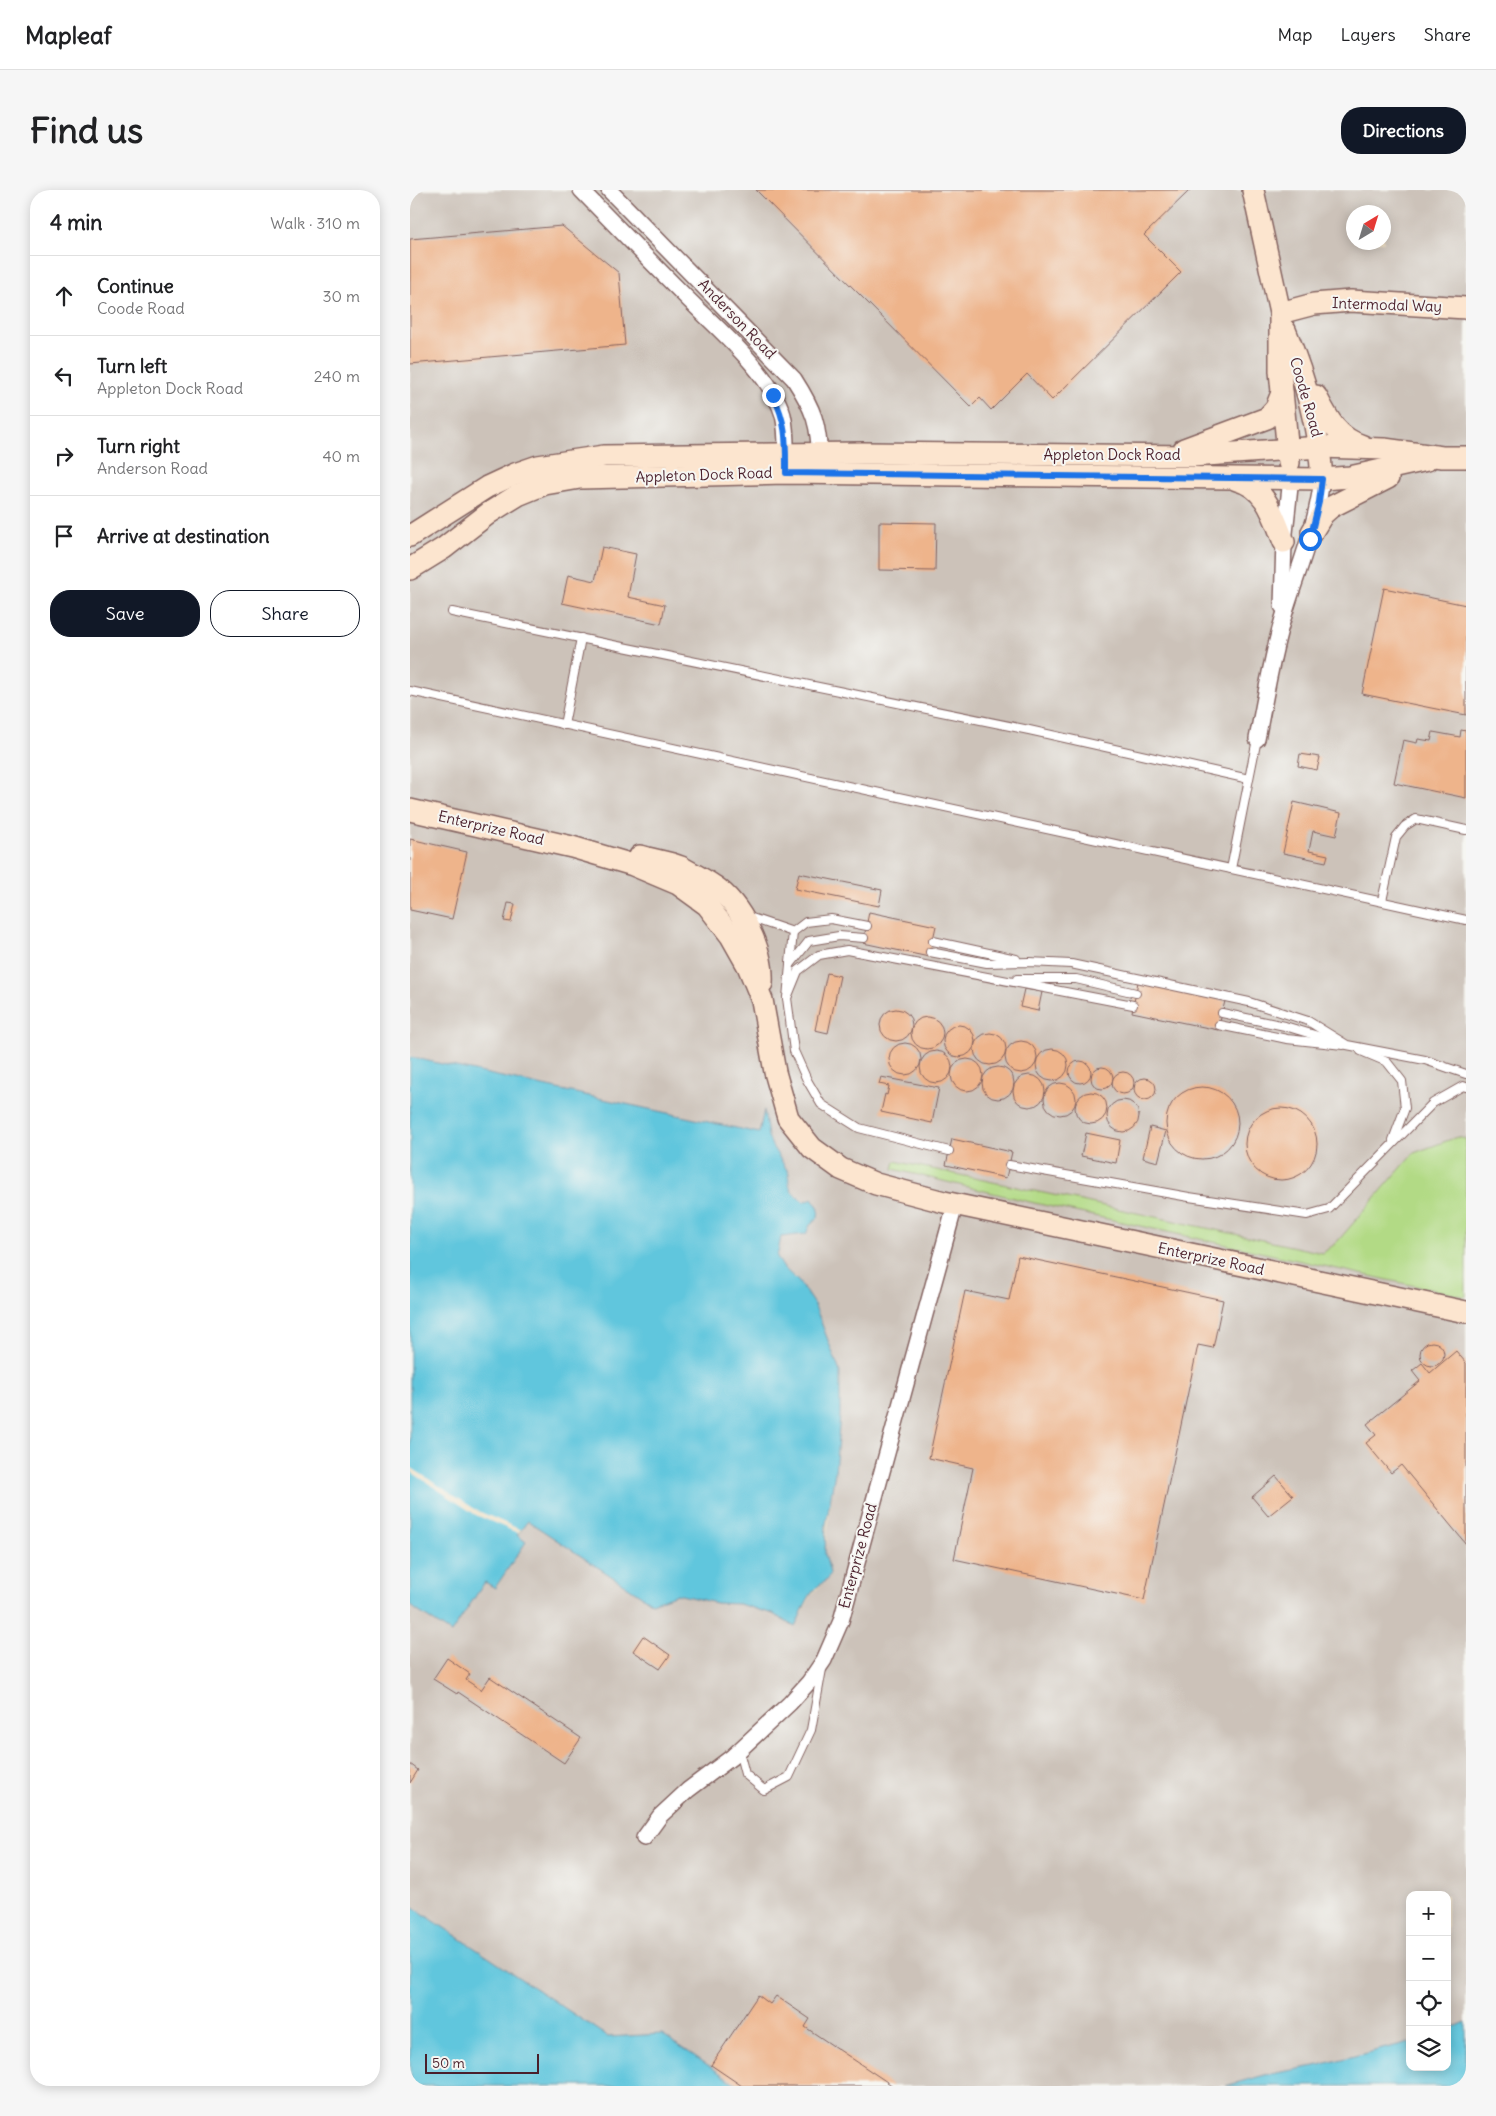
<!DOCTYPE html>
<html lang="en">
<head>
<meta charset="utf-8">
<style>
  body { margin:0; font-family:Delius,sans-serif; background:#f6f6f6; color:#202124 }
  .controls { position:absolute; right:15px; bottom:15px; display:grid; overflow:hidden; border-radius:10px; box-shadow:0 2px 12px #0003 }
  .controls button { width:45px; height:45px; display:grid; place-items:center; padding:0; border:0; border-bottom:1px solid #e0e0e0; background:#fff; color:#202124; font:25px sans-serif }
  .compass { position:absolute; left:936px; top:15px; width:45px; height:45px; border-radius:50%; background:#fff; box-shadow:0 2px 12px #0003; rotate:38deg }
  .scale { position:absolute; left:15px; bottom:12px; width:114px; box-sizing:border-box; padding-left:5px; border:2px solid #4a1f2b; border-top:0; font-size:14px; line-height:18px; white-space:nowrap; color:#4a1f2b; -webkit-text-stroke:4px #f6f6f2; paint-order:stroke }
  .stop { position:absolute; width:15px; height:15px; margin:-11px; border:4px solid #1a73e8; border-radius:50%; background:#fff }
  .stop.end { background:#1a73e8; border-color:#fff; box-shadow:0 1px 5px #0008 }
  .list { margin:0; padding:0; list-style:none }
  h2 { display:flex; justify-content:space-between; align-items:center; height:65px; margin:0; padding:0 20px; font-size:21px }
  h2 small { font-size:16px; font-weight:400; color:#757577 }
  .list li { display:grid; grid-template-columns:32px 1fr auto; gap:15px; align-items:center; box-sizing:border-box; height:80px; padding:0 20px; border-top:1px solid #e0e0e0 }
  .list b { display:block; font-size:19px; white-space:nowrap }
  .list p { margin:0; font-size:16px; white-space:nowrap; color:#757577 }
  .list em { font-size:16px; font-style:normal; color:#757577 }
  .actions { display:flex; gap:10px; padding:15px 20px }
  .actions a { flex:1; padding:11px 0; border:1px solid #111827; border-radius:20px; text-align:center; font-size:18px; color:#111827 }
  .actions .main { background:#111827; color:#fff }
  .icon { flex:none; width:28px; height:28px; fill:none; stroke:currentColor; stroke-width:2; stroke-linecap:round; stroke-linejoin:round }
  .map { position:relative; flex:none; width:1056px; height:1896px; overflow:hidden; border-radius:20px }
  header { display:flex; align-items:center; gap:30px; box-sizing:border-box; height:70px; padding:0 25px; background:#fff; border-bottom:1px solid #e0e0e0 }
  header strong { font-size:24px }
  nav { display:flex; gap:28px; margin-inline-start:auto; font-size:18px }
  .intro { display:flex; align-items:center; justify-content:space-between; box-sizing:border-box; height:120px; padding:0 30px }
  h1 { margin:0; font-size:35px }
  .button { padding:12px 22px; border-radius:20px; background:#111827; color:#fff; font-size:18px; font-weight:700 }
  main { display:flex; gap:30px; padding:0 30px }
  aside { flex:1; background:#fff; border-radius:20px; box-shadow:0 2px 12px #0003 }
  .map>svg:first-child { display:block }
  .industrial { fill:#ccc2b9; fill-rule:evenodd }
  .green { fill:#b2da85; stroke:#7e7c58 }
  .water { fill:#60c6dd; stroke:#557284 }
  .pier { fill:#f1e0c3 }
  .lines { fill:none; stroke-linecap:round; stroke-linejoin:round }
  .ferry { stroke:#515160; stroke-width:1; stroke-dasharray:6 5; stroke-linecap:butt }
  .building { fill:#eeb48b }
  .lane-casing { stroke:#846360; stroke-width:10 }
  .street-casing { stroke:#846360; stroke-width:18 }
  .secondary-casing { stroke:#846360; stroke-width:24 }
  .lane { stroke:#fff; stroke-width:8 }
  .street { stroke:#fff; stroke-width:15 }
  .secondary { stroke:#fce5cf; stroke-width:21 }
  .route { stroke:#1a73e8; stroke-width:6 }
  .labels { text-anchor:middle; stroke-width:4; stroke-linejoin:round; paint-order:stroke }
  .street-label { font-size:15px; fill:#4a1f2b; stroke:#f6f6f2 }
</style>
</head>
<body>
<header>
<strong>Mapleaf</strong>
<nav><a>Map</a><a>Layers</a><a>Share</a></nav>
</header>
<div class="intro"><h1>Find us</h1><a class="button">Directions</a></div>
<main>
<aside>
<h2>4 min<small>Walk · 310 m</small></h2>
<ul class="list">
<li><svg class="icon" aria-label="ahead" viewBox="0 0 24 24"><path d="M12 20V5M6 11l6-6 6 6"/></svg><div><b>Continue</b><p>Coode Road</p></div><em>30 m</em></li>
<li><svg class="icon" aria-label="left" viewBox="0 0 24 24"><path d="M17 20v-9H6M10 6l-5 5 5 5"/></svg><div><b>Turn left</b><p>Appleton Dock Road</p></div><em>240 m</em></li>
<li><svg class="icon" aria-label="right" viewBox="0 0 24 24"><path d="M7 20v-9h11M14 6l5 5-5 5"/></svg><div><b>Turn right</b><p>Anderson Road</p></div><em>40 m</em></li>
<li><svg class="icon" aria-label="arrive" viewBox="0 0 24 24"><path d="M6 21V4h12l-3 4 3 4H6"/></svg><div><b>Arrive at destination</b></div></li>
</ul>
<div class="actions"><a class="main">Save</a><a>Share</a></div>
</aside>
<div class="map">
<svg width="1056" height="1896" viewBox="0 0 1056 1896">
  <rect width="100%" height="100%" fill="#f6f6f2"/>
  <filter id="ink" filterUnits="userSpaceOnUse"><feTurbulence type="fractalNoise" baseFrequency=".02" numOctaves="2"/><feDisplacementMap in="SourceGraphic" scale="10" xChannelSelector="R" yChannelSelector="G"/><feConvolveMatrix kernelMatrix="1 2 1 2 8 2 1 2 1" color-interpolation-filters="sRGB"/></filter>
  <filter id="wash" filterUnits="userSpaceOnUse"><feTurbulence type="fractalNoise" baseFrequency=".0096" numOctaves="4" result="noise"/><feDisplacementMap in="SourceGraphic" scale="20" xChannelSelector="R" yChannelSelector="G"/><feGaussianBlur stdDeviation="1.12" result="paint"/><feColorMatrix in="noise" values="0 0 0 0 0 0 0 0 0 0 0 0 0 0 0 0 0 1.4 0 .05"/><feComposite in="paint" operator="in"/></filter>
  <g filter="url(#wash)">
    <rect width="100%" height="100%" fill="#f1e0c3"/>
    <path class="industrial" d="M 0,0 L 1056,0 L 1056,1832 L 1053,1833 L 1037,1840 L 1037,1705 L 1000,1705 L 1000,1852 L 905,1876 L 855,1885 L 815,1896 L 329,1896 L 252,1844 L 198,1847 L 0,1715 L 0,1416 L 41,1443 L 76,1391 L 86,1398 L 116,1352 L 107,1346 L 118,1330 L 242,1413 L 267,1404 L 306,1413 L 329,1414 L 363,1424 L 385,1436 L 402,1404 L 420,1386 L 415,1364 L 430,1226 L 431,1199 L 430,1182 L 405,1116 L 385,1087 L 373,1077 L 367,1066 L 371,1047 L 396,1044 L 400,1035 L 406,1031 L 409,1026 L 409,1018 L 400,1011 L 394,1012 L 382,1002 L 379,995 L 379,983 L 369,969 L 358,946 L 354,922 L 350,944 L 0,867 ZM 944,22 L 974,22 L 974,52 L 944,52 Z"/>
    <path class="green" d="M 1047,947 L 1056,949 L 1056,1107 L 624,1013 L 483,979 L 485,971 L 913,1063 L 926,1053 L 1004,963 Z"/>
    <g class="water">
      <path d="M 0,867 L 349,943 L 354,920 L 358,946 L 362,956 L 379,983 L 379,995 L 382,1002 L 394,1012 L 396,1010 L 399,1011 L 402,1008 L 409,1018 L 408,1028 L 400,1035 L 396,1044 L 371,1047 L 367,1067 L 373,1077 L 389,1092 L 405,1116 L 430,1182 L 430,1226 L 425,1282 L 416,1335 L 415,1364 L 420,1383 C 418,1391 413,1392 407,1397 C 397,1406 391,1425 385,1437 L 363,1424 L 329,1414 L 306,1413 L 267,1404 L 242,1413 L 118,1331 L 107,1345 L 116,1352 L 85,1398 L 75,1392 L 41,1443 L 0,1416 Z"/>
      <path d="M 0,1715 L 198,1847 L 252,1844 L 329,1896 L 0,1896 Z"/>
      <path d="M 1056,1832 L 1056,1896 L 815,1896 L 855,1885 L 905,1876 L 1000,1852 L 1000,1877 L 1037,1877 L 1037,1840 Z"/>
    </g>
    <path class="pier" d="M 0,1277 L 68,1321 L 111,1340 L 108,1343 L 66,1325 L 0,1281 Z"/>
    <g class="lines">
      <path class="ferry" d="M 0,1892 L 6,1896"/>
    </g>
    <g id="blocks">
      <g class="building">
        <path d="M 346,0 L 780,0 L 734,45 L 771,82 L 642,210 L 617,184 L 581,220 L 570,208 L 561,217 Z"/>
        <path d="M 152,36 L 209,83 L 215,155 L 0,174 L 0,49 Z"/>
        <path d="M 469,332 L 526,333 L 525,381 L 469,380 Z"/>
        <path d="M 192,357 L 226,364 L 218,407 L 255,415 L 251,434 L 152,413 L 158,385 L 185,391 Z"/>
        <path d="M 974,398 L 1056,415 L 1056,525 L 952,504 Z"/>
        <path d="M 1051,540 L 1056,541 L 1056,608 L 984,593 L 993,550 L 1007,553 L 1008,549 L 1021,551 L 1023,542 L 1050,547 Z"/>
        <path d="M 890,564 L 910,567 L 907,580 L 888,576 Z"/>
        <path d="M 884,612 L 931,623 L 926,646 L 903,641 L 899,661 L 918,665 L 916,672 L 873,663 Z"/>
        <path d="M 0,649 L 57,662 L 42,729 L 0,720 Z"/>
        <path d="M 389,683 L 472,700 L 469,716 L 385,699 Z"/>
        <path d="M 98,713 L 105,714 L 101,732 L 94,731 Z"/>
        <path d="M 459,722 L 526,736 L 519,767 L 453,753 Z"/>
        <path d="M 417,783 L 430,786 L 418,843 L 405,840 Z"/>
        <path d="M 728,792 L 815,811 L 808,840 L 722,822 Z"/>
        <path d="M 614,799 L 632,802 L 628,821 L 610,817 Z"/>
        <circle cx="486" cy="835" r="16"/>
        <circle cx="517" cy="843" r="16"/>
        <circle cx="549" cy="851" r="16"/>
        <circle cx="580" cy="859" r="16"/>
        <circle cx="611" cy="867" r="16"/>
        <circle cx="495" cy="869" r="16"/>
        <circle cx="642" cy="875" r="16"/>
        <circle cx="526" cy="877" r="16"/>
        <circle cx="557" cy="885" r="16"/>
        <circle cx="670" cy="882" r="11"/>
        <circle cx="588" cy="893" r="16"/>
        <circle cx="692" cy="888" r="11"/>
        <circle cx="713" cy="893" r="11"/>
        <circle cx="619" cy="901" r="16"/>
        <path d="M 471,887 L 529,898 L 522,933 L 471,922 L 475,904 L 477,905 L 479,896 L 469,894 Z"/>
        <circle cx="735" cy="899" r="11"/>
        <circle cx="650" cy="909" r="16"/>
        <circle cx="792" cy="933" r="36"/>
        <circle cx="681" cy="918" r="16"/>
        <circle cx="713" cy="926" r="16"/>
        <circle cx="871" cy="954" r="36"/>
        <path d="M 740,937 L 756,941 L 748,972 L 733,968 Z"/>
        <path d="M 676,943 L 710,950 L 706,973 L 671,966 Z"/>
        <path d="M 542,949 L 602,962 L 596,988 L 536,975 Z"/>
        <path d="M 608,1066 L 813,1110 L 803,1158 L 788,1155 L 734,1410 L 544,1369 L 563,1278 L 519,1268 L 555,1101 L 599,1110 Z"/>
        <circle cx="1022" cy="1164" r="12"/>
        <path d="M 1046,1161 L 1056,1173 L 1056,1354 L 991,1275 L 981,1283 L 956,1253 L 966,1245 L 957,1234 L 1010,1191 L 1002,1181 L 1012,1173 L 1020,1183 Z"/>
        <path d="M 866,1286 L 883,1306 L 858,1326 L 842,1307 Z"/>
        <path d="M 233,1446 L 260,1465 L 250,1479 L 223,1461 Z"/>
        <path d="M 37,1468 L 60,1484 L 56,1490 L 71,1500 L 80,1487 L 171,1548 L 154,1573 L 48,1502 L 47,1504 L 23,1489 Z"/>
        <path d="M 0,1574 L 8,1580 L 0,1593 Z"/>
        <path d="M 348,1805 L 360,1814 L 366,1806 L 400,1829 L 395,1837 L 483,1896 L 332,1896 L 301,1875 Z"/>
      </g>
    </g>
  </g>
  <g filter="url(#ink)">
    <use href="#blocks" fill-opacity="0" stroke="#846360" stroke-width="1"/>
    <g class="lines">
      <g class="lane-casing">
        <g id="lane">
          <path d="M 42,422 L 619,540 L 839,589"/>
          <path d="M 0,501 L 1056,730"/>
          <path d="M 154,535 L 171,448"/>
          <path d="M 821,679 L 847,549"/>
          <path d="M 972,711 L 986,647 L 995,636 L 1006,629 L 1056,640"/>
          <path d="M 336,726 L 383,742"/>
          <path d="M 454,748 L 429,746 L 399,751 L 380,775 L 377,808 L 384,861 L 397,890 L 411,914 L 449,938 L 539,961"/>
          <path d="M 523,751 L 606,769"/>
          <path d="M 520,762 L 577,773 L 619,772 L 661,774 L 839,812 L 898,831 L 937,855 L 1015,870 L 1056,884"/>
          <path d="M 380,773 L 383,742 L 396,732 L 421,729 L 457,736"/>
          <path d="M 607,789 L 666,789 L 726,803"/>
          <path d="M 377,808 L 388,781 L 409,765 L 437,760 L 723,815"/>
          <path d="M 812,823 L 875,836 L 921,850"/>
          <path d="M 809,835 L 877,849 L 933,855"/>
          <path d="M 951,861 L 977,872 L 992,891 L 995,918 L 983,950"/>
          <path d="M 599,975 L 779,1007 L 897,1025 L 919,1019 L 1023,913 L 1053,896 L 1056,897"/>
          <path d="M 329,1561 L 335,1584 L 354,1600 L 379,1587 L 401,1540 L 412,1479"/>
        </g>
      </g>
      <g class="street-casing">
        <g id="street">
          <path d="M 171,0 C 204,34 238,69 272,103 C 303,135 360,181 373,225 C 377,241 376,258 376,274"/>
          <path d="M 199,0 L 384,189 C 404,220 409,234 410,272"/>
          <path d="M 872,416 L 874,352 L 881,288"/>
          <path d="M 847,549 C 855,510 861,470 872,432 C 886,384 906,339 912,289"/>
          <path d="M 234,1648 L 250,1626 L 278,1600 L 322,1567 L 380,1513 L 399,1492 L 414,1470 L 431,1431 L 545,1015"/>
        </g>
      </g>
      <g class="secondary-casing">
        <g id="secondary">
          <path d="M 843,0 L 870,123 L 870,181 L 879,273"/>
          <path d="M 870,123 L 904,114 L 941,111 L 1056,118"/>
          <path d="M 875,140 C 895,188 909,237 912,289"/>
          <path d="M 906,206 C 918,229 927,248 953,256"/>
          <path d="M 774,259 L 857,228 L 866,218 L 872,203"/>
          <path d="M 827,290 C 856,297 864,327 874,352"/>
          <path d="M 902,342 L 913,324 L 921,317 L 978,288"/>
          <path d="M 0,346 L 77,297 L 105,284 L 128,276 L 194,266 L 453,263 L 782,266 L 910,257 L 974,259 L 1032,267 L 1056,267"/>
          <path d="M 0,379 L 34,358 L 79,323 L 108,305 L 135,294 L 170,288 L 376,283 L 912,289 L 940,287 L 1017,270"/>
          <path d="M 0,620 L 162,657 L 223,675 L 268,694 L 297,715 L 321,746 L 338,776 L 352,810 L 365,882 L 378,928 L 402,958 L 431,979 L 466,994 L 534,1012 L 1056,1122"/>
          <path d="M 230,666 C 243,670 259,672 271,677 C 282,683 294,689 304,696 C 331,714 354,761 352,793"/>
        </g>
      </g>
      <use href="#lane" class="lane"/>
      <use href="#street" class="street"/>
      <use href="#secondary" class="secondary"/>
    </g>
  </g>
  <g class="lines" filter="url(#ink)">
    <path class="route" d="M 363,205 C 377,234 376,251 376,283 L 912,289 L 909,312 L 900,349"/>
  </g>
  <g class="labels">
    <g class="street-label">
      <text transform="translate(977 115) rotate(2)" y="5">Intermodal Way</text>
      <text transform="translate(327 129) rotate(46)" y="5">Anderson Road</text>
      <text transform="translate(896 207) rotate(74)" y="5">Coode Road</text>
      <text x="702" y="270">Appleton Dock Road</text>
      <text transform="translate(294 285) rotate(-2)" y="5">Appleton Dock Road</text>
      <text transform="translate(81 638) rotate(13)" y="5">Enterprize Road</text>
      <text transform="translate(801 1069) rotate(12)" y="5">Enterprize Road</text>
      <text transform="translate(448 1366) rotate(-75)" y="5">Enterprize Road</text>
    </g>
  </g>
</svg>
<div class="controls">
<button>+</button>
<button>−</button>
<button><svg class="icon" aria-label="locate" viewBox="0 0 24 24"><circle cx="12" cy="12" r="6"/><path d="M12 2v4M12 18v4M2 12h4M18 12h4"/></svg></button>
<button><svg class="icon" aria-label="layers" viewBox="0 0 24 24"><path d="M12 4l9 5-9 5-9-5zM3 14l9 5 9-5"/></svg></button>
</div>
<svg class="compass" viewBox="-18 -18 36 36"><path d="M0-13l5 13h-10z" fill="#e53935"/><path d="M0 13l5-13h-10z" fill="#757577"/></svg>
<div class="scale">50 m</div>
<div class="stop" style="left:900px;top:349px"></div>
<div class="stop end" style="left:363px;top:205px"></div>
</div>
</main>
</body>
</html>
